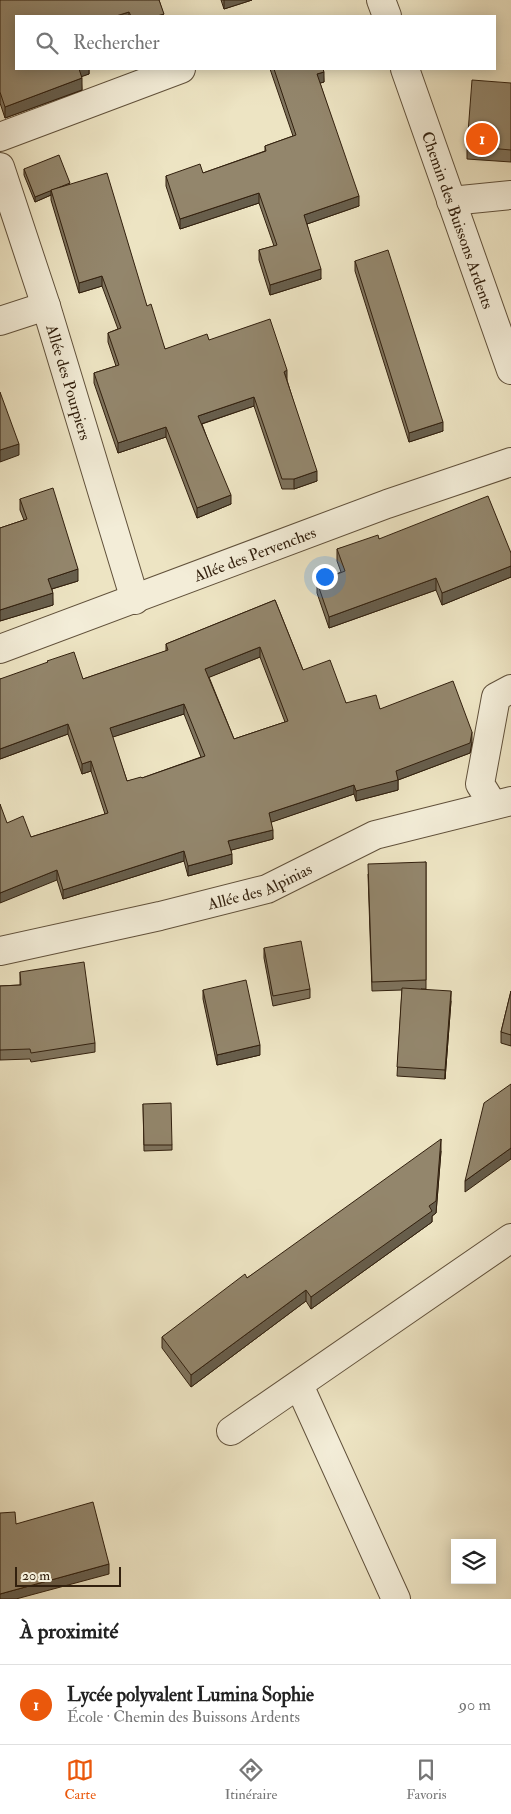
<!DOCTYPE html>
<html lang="fr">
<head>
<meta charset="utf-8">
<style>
  body { margin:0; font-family:"IM FELL Double Pica",serif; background:#f2f2f2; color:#222 }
  .controls { position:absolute; right:15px; bottom:15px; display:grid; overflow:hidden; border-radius:0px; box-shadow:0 2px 12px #0003 }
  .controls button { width:45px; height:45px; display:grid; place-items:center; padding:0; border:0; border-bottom:1px solid #e0e0e0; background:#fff; color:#222; font:25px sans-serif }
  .scale { position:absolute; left:15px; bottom:12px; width:106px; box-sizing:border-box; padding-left:5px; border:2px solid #32200e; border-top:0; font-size:14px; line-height:18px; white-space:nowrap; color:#32200e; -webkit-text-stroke:4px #f3edd8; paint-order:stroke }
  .you { position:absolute; left:324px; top:576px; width:18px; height:18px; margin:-12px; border:4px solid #fff; border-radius:50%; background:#1a73e8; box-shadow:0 0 0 8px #1a73e833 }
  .badge { display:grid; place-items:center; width:32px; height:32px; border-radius:50%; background:#ea580c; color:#fff; font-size:16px; font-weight:700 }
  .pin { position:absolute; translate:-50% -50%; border:2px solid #fff; box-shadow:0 1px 5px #0006 }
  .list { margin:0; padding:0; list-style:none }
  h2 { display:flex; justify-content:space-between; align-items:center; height:65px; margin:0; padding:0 20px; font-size:21px }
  h2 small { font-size:16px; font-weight:400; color:#767676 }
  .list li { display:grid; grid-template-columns:32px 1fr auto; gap:15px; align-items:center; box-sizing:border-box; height:80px; padding:0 20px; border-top:1px solid #e0e0e0 }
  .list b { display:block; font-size:19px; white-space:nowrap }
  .list p { margin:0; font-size:16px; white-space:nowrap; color:#767676 }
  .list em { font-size:16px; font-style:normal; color:#767676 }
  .icon { flex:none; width:28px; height:28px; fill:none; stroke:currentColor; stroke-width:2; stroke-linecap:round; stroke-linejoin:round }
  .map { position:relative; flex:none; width:511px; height:1599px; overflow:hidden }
  .search { position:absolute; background:#fff; box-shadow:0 2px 12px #0003; left:15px; right:15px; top:15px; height:55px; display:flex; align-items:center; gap:12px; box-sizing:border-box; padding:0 18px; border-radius:0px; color:#767676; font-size:19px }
  .sheet { height:145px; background:#fff }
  nav { display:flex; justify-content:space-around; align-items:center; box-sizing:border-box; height:70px; border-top:1px solid #e0e0e0; background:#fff; font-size:14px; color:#767676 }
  nav a { display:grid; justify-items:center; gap:2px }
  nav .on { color:#ea580c }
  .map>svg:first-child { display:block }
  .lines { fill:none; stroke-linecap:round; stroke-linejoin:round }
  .minor-casing { stroke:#61513b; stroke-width:30 }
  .minor { stroke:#f3edd8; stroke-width:28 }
  .wall { fill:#7e735d; stroke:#32200e; fill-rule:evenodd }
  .shaded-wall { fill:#675e4c; stroke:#32200e }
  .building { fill:#93866c; stroke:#32200e; fill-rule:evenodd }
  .labels { text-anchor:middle; stroke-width:4; stroke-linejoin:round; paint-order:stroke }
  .street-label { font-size:16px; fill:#32200e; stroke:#f3edd8 }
</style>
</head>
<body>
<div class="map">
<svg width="511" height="1599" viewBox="0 0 511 1599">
  <rect width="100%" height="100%" fill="#ede4c3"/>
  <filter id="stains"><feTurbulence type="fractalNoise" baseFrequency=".004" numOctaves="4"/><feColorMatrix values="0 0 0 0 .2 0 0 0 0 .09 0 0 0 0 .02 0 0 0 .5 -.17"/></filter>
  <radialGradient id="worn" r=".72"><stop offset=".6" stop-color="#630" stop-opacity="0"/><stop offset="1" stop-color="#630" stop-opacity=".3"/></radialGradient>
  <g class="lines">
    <g class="minor-casing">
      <g id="minor">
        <path d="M 381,0 L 387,16"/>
        <path id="s1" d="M 405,69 L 511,370"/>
        <path d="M 0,137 L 181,69"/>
        <path id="s2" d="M 0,167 L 46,306 L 135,600"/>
        <path d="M 451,201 L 511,195"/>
        <path d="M 0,321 L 46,306"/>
        <path id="s3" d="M 0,649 L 387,504 L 511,462"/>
        <path d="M 493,805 L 480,784 L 496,697 L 511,689"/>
        <path id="s4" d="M 0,951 L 160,916 L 267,889 L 375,835 L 511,801"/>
        <path d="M 299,1385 L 396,1599"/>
        <path d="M 231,1431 L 511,1238"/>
      </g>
    </g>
    <use href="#minor" class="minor"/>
  </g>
  <g class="wall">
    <path d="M 0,0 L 159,0 L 164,16 L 16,16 L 89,69 L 89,74 L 81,76 L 82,90 L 5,118 L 0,103 Z"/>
    <path d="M 221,0 L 252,0 L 224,9 Z"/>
    <path d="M 270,69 L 323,69 L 324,82 L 320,83 L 359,206 L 307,224 L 321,279 L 270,295 L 259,260 L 259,250 L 274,246 L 259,203 L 180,229 L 166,186 L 166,176 L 203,173 L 265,151 L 265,146 L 293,136 Z"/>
    <path d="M 511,83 L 511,162 L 467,159 L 467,146 Z"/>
    <path d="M 24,169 L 70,184 L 147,306 L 165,349 L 209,340 L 287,380 L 317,481 L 294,489 L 282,489 L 254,406 L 202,424 L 231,504 L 197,518 L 166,437 L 118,453 L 94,383 L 94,373 L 116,366 L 108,342 L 108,333 L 118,329 L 102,286 L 79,293 L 51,200 L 51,195 L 35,202 L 24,175 Z"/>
    <path d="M 355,261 L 443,431 L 409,442 L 355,271 Z"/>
    <path d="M 20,499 L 78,581 L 52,589 L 53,605 L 0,621 L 0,528 L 24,520 L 20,510 Z"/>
    <path d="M 379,539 L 511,553 L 511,577 L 442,605 L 436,590 L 329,628 L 317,593 L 317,582 L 341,572 L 337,561 L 337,549 Z"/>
    <path d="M 275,600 L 303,670 L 346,703 L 380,709 L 472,742 L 470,753 L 398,780 L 398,790 L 356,801 L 354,794 L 271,822 L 273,839 L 231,850 L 232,864 L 188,876 L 184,861 L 63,899 L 57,880 L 7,823 L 31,837 L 105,814 L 91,771 L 82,774 L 68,734 L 0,759 L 0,679 L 83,679 L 166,651 L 166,644 ZM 260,657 L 285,722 L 234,739 L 209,677 ZM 184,714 L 201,757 L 142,778 L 127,781 L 112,737 Z"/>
    <path d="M 426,862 L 426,989 L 421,989 L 451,1001 L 445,1079 L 397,1076 L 402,990 L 372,991 L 368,874 Z"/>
    <path d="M 264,948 L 310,989 L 310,998 L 273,1006 L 264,958 Z"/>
    <path d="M 20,972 L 95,1043 L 95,1052 L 31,1062 L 30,1059 L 0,1060 L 0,986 L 20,985 Z"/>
    <path d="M 203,990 L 260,1055 L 217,1065 L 203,999 Z"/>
    <path d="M 511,991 L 511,1046 L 501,1043 L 501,1032 Z"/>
    <path d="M 143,1104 L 172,1145 L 172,1150 L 144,1151 Z"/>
    <path d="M 441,1151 L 436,1213 L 432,1216 L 432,1222 L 311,1309 L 306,1301 L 191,1387 L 162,1348 L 162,1337 L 247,1278 Z"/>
  </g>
  <g class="shaded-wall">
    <path d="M 224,0 L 252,0 L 224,9 Z"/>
    <path d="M 129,12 L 129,16 L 116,16 Z"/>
    <path d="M 78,69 L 89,69 L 89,74 L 78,78 Z"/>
    <path d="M 324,72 L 324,82 L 317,84 L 317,74 Z"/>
    <path d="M 82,78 L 82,90 L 5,118 L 5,107 Z"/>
    <path d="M 51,190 L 51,195 L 35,202 L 35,197 Z"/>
    <path d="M 259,193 L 259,203 L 180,229 L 180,219 Z"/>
    <path d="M 359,196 L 359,206 L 304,225 L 304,215 Z"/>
    <path d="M 321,269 L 321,279 L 270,295 L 270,285 Z"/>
    <path d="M 102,276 L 102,286 L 79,293 L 79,283 Z"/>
    <path d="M 287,370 L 287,380 L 284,372 Z"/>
    <path d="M 254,397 L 254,406 L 198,425 L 198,416 Z"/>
    <path d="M 443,422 L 443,431 L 409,442 L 409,433 Z"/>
    <path d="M 166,427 L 166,437 L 118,453 L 118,443 Z"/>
    <path d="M 19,444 L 19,455 L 0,462 L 0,450 Z"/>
    <path d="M 317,471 L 317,481 L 294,489 L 294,479 Z"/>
    <path d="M 231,495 L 231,504 L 197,518 L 197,508 Z"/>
    <path d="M 511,566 L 511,577 L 442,605 L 442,593 Z"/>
    <path d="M 78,569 L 78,581 L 48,590 L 48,579 Z"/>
    <path d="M 436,578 L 436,590 L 329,628 L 329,617 Z"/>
    <path d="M 53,593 L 53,605 L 0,621 L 0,610 Z"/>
    <path d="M 260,647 L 260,657 L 205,679 L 205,669 Z"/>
    <path d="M 184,704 L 184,714 L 110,738 L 110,728 Z"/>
    <path d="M 68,724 L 68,734 L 0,759 L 0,749 Z"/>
    <path d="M 472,732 L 472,742 L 470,753 L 398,780 L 398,790 L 356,801 L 356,791 Z"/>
    <path d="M 91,761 L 91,771 L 82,774 L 82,764 Z"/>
    <path d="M 354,785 L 354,794 L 269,823 L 269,813 Z"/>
    <path d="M 273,830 L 273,839 L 228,851 L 228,841 Z"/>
    <path d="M 184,851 L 184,861 L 63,899 L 63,890 Z"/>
    <path d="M 232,854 L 232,864 L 188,876 L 188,866 Z"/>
    <path d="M 57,870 L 57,880 L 0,903 L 0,893 Z"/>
    <path d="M 451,991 L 451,1001 L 445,1079 L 445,1070 Z"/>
    <path d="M 260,1045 L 260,1055 L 217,1065 L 217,1055 Z"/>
    <path d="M 441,1139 L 441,1151 L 436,1213 L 432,1216 L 432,1222 L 311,1309 L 311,1297 L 429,1206 Z"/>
    <path d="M 511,1148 L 511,1159 L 465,1192 L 465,1181 Z"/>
    <path d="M 306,1290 L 306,1301 L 191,1387 L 191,1375 Z"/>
    <path d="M 109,1564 L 109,1574 L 16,1599 L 0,1599 L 0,1594 Z"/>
  </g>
  <g class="building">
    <path d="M 0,0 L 159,0 L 164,14 L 157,16 L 131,16 L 129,12 L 116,16 L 16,16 L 16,69 L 79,69 L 82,78 L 5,107 L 0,92 Z"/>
    <path d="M 274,69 L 323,69 L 324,72 L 317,74 L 359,196 L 304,215 L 321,269 L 270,285 L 259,250 L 277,245 L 259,193 L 180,219 L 166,176 L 200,164 L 203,173 L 266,151 L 265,146 L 296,135 Z"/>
    <path d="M 472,80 L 511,83 L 511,150 L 467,146 Z"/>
    <path d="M 59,155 L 70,183 L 35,197 L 24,169 Z"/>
    <path d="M 107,173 L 147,306 L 151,304 L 165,349 L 207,334 L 209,340 L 270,319 L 287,370 L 284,372 L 317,471 L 294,479 L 282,479 L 254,397 L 198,416 L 231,495 L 197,508 L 166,427 L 118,443 L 94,373 L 119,365 L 108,333 L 121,328 L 102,276 L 79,283 L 51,190 Z"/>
    <path d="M 388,250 L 443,422 L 409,433 L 355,261 Z"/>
    <path d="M 0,392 L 19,444 L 0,450 Z"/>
    <path d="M 53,488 L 78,569 L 48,579 L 53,593 L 0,610 L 0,528 L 27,519 L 20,499 Z"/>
    <path d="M 488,496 L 511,553 L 511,566 L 442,593 L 436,578 L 329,617 L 317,582 L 345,571 L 337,549 L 378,535 L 379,539 Z"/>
    <path d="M 275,600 L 303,670 L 330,660 L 346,703 L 376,695 L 380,709 L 453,681 L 472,732 L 470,743 L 396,771 L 398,780 L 356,791 L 354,785 L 269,813 L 273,830 L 228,841 L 232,854 L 188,866 L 184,851 L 63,890 L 57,870 L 0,893 L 0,804 L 7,823 L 23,816 L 31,837 L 108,813 L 91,761 L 82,764 L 68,724 L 0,749 L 0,679 L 48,662 L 47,661 L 74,652 L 83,679 L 168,650 L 166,644 ZM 260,647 L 288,721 L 234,739 L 205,669 ZM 184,704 L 205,756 L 142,778 L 141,777 L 127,781 L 110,728 Z"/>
    <path d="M 426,862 L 426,980 L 372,982 L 368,864 Z"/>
    <path d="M 301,941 L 310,989 L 273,996 L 264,948 Z"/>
    <path d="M 84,962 L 95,1043 L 31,1053 L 30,1049 L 0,1050 L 0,986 L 21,985 L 20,972 Z"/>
    <path d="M 246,980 L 260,1045 L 217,1055 L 203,990 Z"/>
    <path d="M 402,988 L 451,991 L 445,1070 L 397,1067 Z"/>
    <path d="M 511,991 L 511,1035 L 501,1032 Z"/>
    <path d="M 511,1084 L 511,1148 L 465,1181 L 484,1103 Z"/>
    <path d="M 171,1103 L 172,1145 L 144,1145 L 143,1104 Z"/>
    <path d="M 441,1139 L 436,1201 L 429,1206 L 432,1211 L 311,1297 L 306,1290 L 191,1375 L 162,1337 L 245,1274 L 247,1278 Z"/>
    <path d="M 93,1502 L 109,1564 L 0,1594 L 0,1513 L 15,1512 L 16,1524 Z"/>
  </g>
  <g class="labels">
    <g class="street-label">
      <text dy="6" stroke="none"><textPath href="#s1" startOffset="160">Chemin des Buissons Ardents</textPath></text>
      <text dy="6" stroke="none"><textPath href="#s2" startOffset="226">Allée des Pourpiers</textPath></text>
      <text dy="6" stroke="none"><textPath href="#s3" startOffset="272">Allée des Pervenches</textPath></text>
      <text dy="6" stroke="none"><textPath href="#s4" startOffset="268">Allée des Alpinias</textPath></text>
    </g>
  </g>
  <rect width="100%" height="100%" filter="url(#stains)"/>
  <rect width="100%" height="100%" fill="url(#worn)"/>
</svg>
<div class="controls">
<button><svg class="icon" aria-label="layers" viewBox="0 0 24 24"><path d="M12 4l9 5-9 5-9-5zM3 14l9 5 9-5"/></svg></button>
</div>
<div class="scale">20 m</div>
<div class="you"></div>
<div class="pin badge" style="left:482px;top:139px">1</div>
<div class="search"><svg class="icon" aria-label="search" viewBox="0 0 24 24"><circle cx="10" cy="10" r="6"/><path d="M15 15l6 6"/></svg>Rechercher</div>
</div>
<section class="sheet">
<h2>À proximité<small></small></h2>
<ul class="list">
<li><span class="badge">1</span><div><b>Lycée polyvalent Lumina Sophie</b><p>École · Chemin des Buissons Ardents</p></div><em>90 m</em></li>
</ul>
</section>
<nav>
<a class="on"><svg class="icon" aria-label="map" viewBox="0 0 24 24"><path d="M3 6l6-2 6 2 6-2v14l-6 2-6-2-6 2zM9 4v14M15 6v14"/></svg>Carte</a>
<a><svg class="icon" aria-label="directions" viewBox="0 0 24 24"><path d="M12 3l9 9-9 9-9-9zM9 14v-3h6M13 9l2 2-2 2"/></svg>Itinéraire</a>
<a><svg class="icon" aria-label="saved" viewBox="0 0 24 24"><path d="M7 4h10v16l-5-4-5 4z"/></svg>Favoris</a>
</nav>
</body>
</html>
